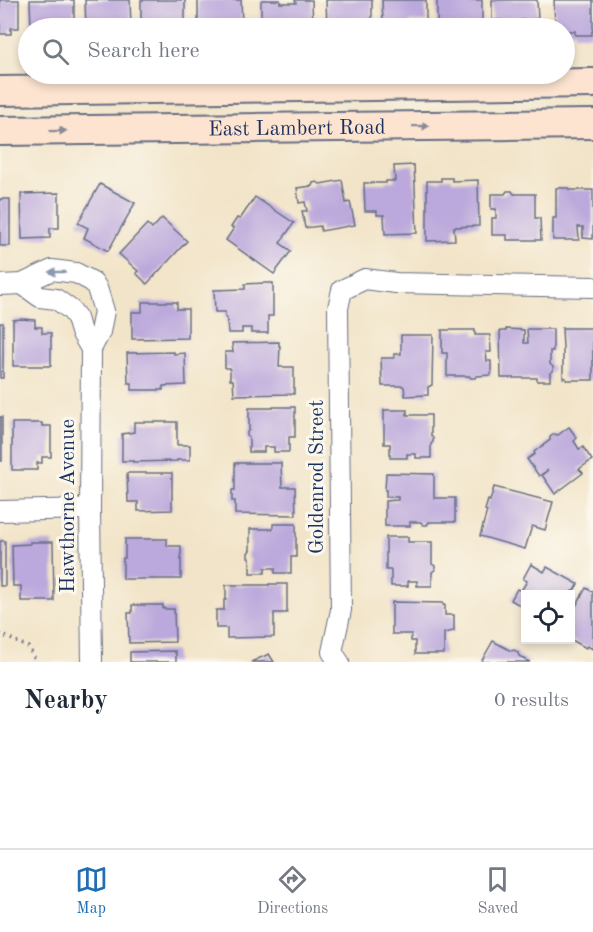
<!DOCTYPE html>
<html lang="en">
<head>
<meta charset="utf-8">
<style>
  body { margin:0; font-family:"Old Standard TT",serif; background:#f6f6f7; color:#1f2937 }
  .controls { position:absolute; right:18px; bottom:18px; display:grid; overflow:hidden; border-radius:0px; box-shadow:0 3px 9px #0003 }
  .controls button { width:54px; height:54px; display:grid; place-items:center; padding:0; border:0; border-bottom:2px solid #e0e1e3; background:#fff; color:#1f2937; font:30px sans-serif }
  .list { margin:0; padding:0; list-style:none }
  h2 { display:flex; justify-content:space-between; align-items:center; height:78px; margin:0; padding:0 24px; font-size:26px }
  h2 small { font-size:20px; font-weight:400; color:#747a83 }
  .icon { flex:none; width:33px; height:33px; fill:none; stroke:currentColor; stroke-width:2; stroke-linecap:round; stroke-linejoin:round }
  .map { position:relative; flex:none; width:593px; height:662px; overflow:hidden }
  .search { position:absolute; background:#fff; box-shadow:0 3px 9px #0003; left:18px; right:18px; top:18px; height:66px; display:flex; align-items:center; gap:15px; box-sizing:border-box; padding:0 21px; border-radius:33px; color:#747a83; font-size:22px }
  .sheet { height:186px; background:#fff }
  nav { display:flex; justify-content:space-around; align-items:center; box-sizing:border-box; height:84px; border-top:2px solid #e0e1e3; background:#fff; font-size:16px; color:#747a83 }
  nav a { display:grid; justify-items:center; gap:3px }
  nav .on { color:#1f6fb2 }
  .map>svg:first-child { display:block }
  .building { fill:#bba8dc }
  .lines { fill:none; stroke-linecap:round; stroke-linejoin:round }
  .minor-casing { stroke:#666e83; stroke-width:22 }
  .secondary-casing { stroke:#666e83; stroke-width:32 }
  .path { stroke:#666e83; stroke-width:4; stroke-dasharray:1.5 4.5; stroke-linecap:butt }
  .minor { stroke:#fff; stroke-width:20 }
  .secondary { stroke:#fde4d0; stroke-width:28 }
  .oneway { fill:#8c8a97 }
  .oneway2 { fill:#8d97ae }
  .labels { text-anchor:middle; stroke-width:6; stroke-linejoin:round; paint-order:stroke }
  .street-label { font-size:21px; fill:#1b2f5e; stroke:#fbf7ec }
</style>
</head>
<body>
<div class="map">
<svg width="593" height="662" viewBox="0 0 593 662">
  <rect width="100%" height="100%" fill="#fbf7ec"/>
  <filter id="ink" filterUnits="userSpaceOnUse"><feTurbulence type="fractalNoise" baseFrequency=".0167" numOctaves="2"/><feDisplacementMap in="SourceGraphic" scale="12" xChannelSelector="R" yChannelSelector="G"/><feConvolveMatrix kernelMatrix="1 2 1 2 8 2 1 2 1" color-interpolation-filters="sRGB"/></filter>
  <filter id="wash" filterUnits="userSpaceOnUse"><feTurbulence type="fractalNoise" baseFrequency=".008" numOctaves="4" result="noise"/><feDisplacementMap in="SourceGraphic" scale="24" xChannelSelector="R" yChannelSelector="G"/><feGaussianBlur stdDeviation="1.35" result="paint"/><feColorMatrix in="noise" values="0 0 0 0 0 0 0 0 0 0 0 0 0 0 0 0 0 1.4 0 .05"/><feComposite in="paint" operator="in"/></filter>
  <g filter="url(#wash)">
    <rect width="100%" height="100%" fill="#f2e4c8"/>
    <g id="blocks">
      <g class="building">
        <path d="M 0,0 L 19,0 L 19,28 L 11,28 L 11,34 L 0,34 Z"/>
        <path d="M 30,0 L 74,0 L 74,28 L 31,28 Z"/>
        <path d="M 85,0 L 130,0 L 131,26 L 122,26 L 122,28 L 86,28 Z"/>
        <rect x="141" y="0" width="44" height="28"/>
        <path d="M 198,0 L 241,0 L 242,23 L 233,23 L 233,27 L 213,28 L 213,23 L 198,24 Z"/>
        <path d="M 262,0 L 280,0 L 280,3 L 296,3 L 295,0 L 312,0 L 313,28 L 261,28 L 261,1 Z"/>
        <path d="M 326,0 L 372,0 L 372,28 L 327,28 Z"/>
        <path d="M 382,0 L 426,0 L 426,22 L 410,22 L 410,27 L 391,27 L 391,23 L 383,23 Z"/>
        <rect x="437" y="0" width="45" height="28"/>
        <path d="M 492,0 L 537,0 L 538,19 L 521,20 L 521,25 L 501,25 L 501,20 L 492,20 Z"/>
        <path d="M 554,0 L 593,0 L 593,31 L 592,31 L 592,35 L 575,35 L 575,31 L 564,31 L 564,28 L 555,28 Z"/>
        <path d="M 414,165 L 417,233 L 385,234 L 384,215 L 377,215 L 377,211 L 365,211 L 364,183 L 386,183 L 386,181 L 395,181 L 394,166 Z"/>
        <path d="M 441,178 L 452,178 L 452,181 L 478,180 L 479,226 L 454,227 L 455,240 L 427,241 L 427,181 L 441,181 Z"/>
        <path d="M 342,180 L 346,203 L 350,202 L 355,225 L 321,231 L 320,226 L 305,228 L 302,211 L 307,211 L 305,202 L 299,203 L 297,188 L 312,186 L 313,183 L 317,182 L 320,184 Z"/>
        <path d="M 100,184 L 135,203 L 108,251 L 84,238 L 88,228 L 78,223 Z"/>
        <path d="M 556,188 L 569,188 L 569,190 L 593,190 L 593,239 L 583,238 L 583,227 L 578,227 L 579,240 L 553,240 L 553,218 L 556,218 Z"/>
        <path d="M 507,191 L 512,191 L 514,194 L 535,194 L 535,218 L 540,218 L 541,240 L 507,240 L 507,235 L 492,235 L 492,218 L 496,218 L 496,209 L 491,209 L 491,194 L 505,194 Z"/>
        <path d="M 59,193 L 59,228 L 50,228 L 50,238 L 22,239 L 21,194 Z"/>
        <path d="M 255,197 L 294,223 L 280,243 L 291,251 L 274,274 L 226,240 L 234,228 L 231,227 L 237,218 L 240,219 Z"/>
        <rect x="0" y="199" width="10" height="47"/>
        <path d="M 162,218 L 187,241 L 147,284 L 136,273 L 138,271 L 119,254 L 147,224 L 152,229 Z"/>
        <path d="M 264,283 L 273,283 L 273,316 L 268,316 L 268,333 L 251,333 L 251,328 L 242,328 L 242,333 L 228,333 L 227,319 L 225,317 L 225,312 L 215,312 L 214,290 L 245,289 L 245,284 Z"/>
        <path d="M 142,302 L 177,302 L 177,309 L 188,309 L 188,338 L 132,339 L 132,312 L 142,312 Z"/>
        <path d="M 21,319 L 35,320 L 35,327 L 42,327 L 42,333 L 51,333 L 51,366 L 13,366 L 13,320 Z"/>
        <rect x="0" y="323" width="3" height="55"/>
        <path d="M 562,328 L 593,328 L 593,380 L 566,380 L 566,378 L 563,378 L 563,347 Z"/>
        <path d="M 506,329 L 524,330 L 524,343 L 528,343 L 527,329 L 553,329 L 553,351 L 550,351 L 550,364 L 553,367 L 553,371 L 550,373 L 550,381 L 537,381 L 537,378 L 501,378 L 500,331 L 506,331 Z"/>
        <path d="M 442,330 L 475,330 L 475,335 L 490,335 L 491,352 L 486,352 L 487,361 L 491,361 L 491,375 L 477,376 L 476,378 L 471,378 L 469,376 L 447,376 L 447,353 L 442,353 Z"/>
        <path d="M 401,335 L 433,335 L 432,385 L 428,387 L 428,395 L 405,396 L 404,387 L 403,386 L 382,386 L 381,358 L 394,358 L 394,354 L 401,354 Z"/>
        <path d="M 279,342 L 279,346 L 280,346 L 279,367 L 294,367 L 294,394 L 234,395 L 233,380 L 230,380 L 230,368 L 225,368 L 225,352 L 233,352 L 232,343 Z"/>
        <path d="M 174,352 L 174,354 L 185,353 L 186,385 L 163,386 L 163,390 L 132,390 L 132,383 L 128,383 L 127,353 Z"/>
        <path d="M 273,407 L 295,407 L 295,437 L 289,437 L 289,452 L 274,452 L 274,447 L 264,447 L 264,452 L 249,452 L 249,438 L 247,436 L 247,432 L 249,430 L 249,408 L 273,408 Z"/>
        <path d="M 384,410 L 407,410 L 407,415 L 431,415 L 431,436 L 433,438 L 433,442 L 431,444 L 431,458 L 416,458 L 416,454 L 407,454 L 407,458 L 390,458 L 390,444 L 384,444 Z"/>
        <rect x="0" y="417" width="2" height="44"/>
        <path d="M 134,422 L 177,422 L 177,445 L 190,445 L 190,460 L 177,460 L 177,461 L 133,462 L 133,461 L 122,461 L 122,434 L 134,432 Z"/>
        <path d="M 12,423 L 42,423 L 42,426 L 51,426 L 51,457 L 42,457 L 42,463 L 37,463 L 37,470 L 12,470 Z"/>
        <path d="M 569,427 L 577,438 L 574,441 L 579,449 L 583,447 L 592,460 L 579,469 L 583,473 L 555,494 L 542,475 L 548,470 L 539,476 L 527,459 L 535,454 L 534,452 L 550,440 L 550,437 L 554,434 L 558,435 Z"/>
        <path d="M 235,463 L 281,463 L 282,487 L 295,487 L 296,515 L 235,514 L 235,501 L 232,501 L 232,490 L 235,490 Z"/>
        <path d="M 127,473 L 172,473 L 172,510 L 138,511 L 138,502 L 128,502 Z"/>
        <path d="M 386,473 L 434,474 L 434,498 L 455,498 L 455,522 L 429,522 L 427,525 L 423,525 L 421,522 L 410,522 L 410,526 L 385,526 L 385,501 L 398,500 L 398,497 L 386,497 L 386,490 L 385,490 Z"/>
        <path d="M 494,487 L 553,502 L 545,530 L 532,526 L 525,549 L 480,536 L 487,511 L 485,510 L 488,500 L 490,501 Z"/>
        <path d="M 273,524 L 296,524 L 296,557 L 291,557 L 291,573 L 275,573 L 275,568 L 265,568 L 265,573 L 250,573 L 250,559 L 248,557 L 248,553 L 250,550 L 250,529 L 273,529 Z"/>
        <path d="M 386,537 L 408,537 L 408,542 L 432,542 L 432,564 L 435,566 L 435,570 L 432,572 L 432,586 L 417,586 L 417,581 L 408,581 L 408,586 L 391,586 L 391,570 L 386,570 Z"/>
        <path d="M 125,539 L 167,539 L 167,546 L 181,546 L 181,579 L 123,579 L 123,558 L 125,558 Z"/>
        <rect x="0" y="541" width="5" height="45"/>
        <path d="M 30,542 L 53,542 L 54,601 L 21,601 L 21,586 L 13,586 L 12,545 L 30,544 Z"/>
        <path d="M 531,564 L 544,572 L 547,567 L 578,584 L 573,592 L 572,591 L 570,594 L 526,594 L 526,613 L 524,613 L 523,607 L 511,600 L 517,589 L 521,591 L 527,581 L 523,579 Z"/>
        <path d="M 269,584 L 287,584 L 287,613 L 274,613 L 274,637 L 227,638 L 227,628 L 216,628 L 216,610 L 224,610 L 224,600 L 226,600 L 226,585 L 269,585 Z"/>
        <path d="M 586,588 L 593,592 L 593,649 L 587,646 L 586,648 L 570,639 L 570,617 Z"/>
        <path d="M 392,602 L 443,603 L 443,605 L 445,605 L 445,615 L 454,615 L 454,631 L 444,633 L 444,654 L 415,654 L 415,641 L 411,641 L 411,634 L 392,634 Z"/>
        <path d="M 132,605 L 163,605 L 163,609 L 174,609 L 175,642 L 129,643 L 128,613 L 132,613 Z"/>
        <path d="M 493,641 L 511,651 L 514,650 L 518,653 L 519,656 L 530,662 L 481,662 Z"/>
        <path d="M 175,651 L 175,653 L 176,653 L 176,662 L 130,662 L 130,652 Z"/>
        <path d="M 269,654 L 274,662 L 251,662 Z"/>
      </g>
    </g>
  </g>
  <g filter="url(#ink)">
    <use href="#blocks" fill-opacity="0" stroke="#666e83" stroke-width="1.5"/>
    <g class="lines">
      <g class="minor-casing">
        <g id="minor">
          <path d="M 22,284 L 40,297 L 56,299 L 71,310 L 77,318 L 81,332 L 91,349"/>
          <path d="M 0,285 L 22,284 L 52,270 L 76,273 L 93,282 L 97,288 L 104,311 L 100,332 L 91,349 L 90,509 L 92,662"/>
          <path d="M 0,511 L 90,509"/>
          <path d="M 339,662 L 332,652 L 341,610 L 338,308 L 342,290 L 365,279 L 396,283 L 593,287"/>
        </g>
      </g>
      <g class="secondary-casing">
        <g id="secondary">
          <path d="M 0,91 L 593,83"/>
          <path id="s1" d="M 0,131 L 593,124"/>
        </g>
      </g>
      <path class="path" d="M 0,634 L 28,647 L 37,662"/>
      <use href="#minor" class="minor"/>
      <use href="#secondary" class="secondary"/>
    </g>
    <defs><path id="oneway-solid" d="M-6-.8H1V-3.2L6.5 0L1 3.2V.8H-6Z" transform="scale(1.5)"/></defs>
    <g class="oneway">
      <use href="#oneway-solid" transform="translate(421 126) rotate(-1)"/>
      <use href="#oneway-solid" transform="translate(58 131) rotate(-1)"/>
    </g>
    <use class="oneway2" href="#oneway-solid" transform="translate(57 272) rotate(180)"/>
  </g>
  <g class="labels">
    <g class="street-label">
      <text dy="7" stroke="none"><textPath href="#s1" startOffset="297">East Lambert Road</textPath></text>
      <text transform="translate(316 477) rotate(-90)" y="7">Goldenrod Street</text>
      <text transform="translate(67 506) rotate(-90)" y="7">Hawthorne Avenue</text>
    </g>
  </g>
</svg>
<div class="controls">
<button><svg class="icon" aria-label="locate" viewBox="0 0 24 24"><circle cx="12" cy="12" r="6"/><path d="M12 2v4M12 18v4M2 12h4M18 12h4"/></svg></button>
</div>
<div class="search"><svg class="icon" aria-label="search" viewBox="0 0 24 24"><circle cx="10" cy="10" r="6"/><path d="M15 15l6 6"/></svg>Search here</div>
</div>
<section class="sheet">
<h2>Nearby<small>0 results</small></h2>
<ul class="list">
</ul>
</section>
<nav>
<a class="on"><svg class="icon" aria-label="map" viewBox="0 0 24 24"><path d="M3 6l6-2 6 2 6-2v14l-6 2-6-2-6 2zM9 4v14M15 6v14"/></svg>Map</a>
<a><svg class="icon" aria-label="directions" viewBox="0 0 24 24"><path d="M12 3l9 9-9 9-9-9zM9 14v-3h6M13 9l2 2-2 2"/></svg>Directions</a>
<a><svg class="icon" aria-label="saved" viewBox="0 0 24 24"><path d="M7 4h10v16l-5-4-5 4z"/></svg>Saved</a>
</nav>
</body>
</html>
